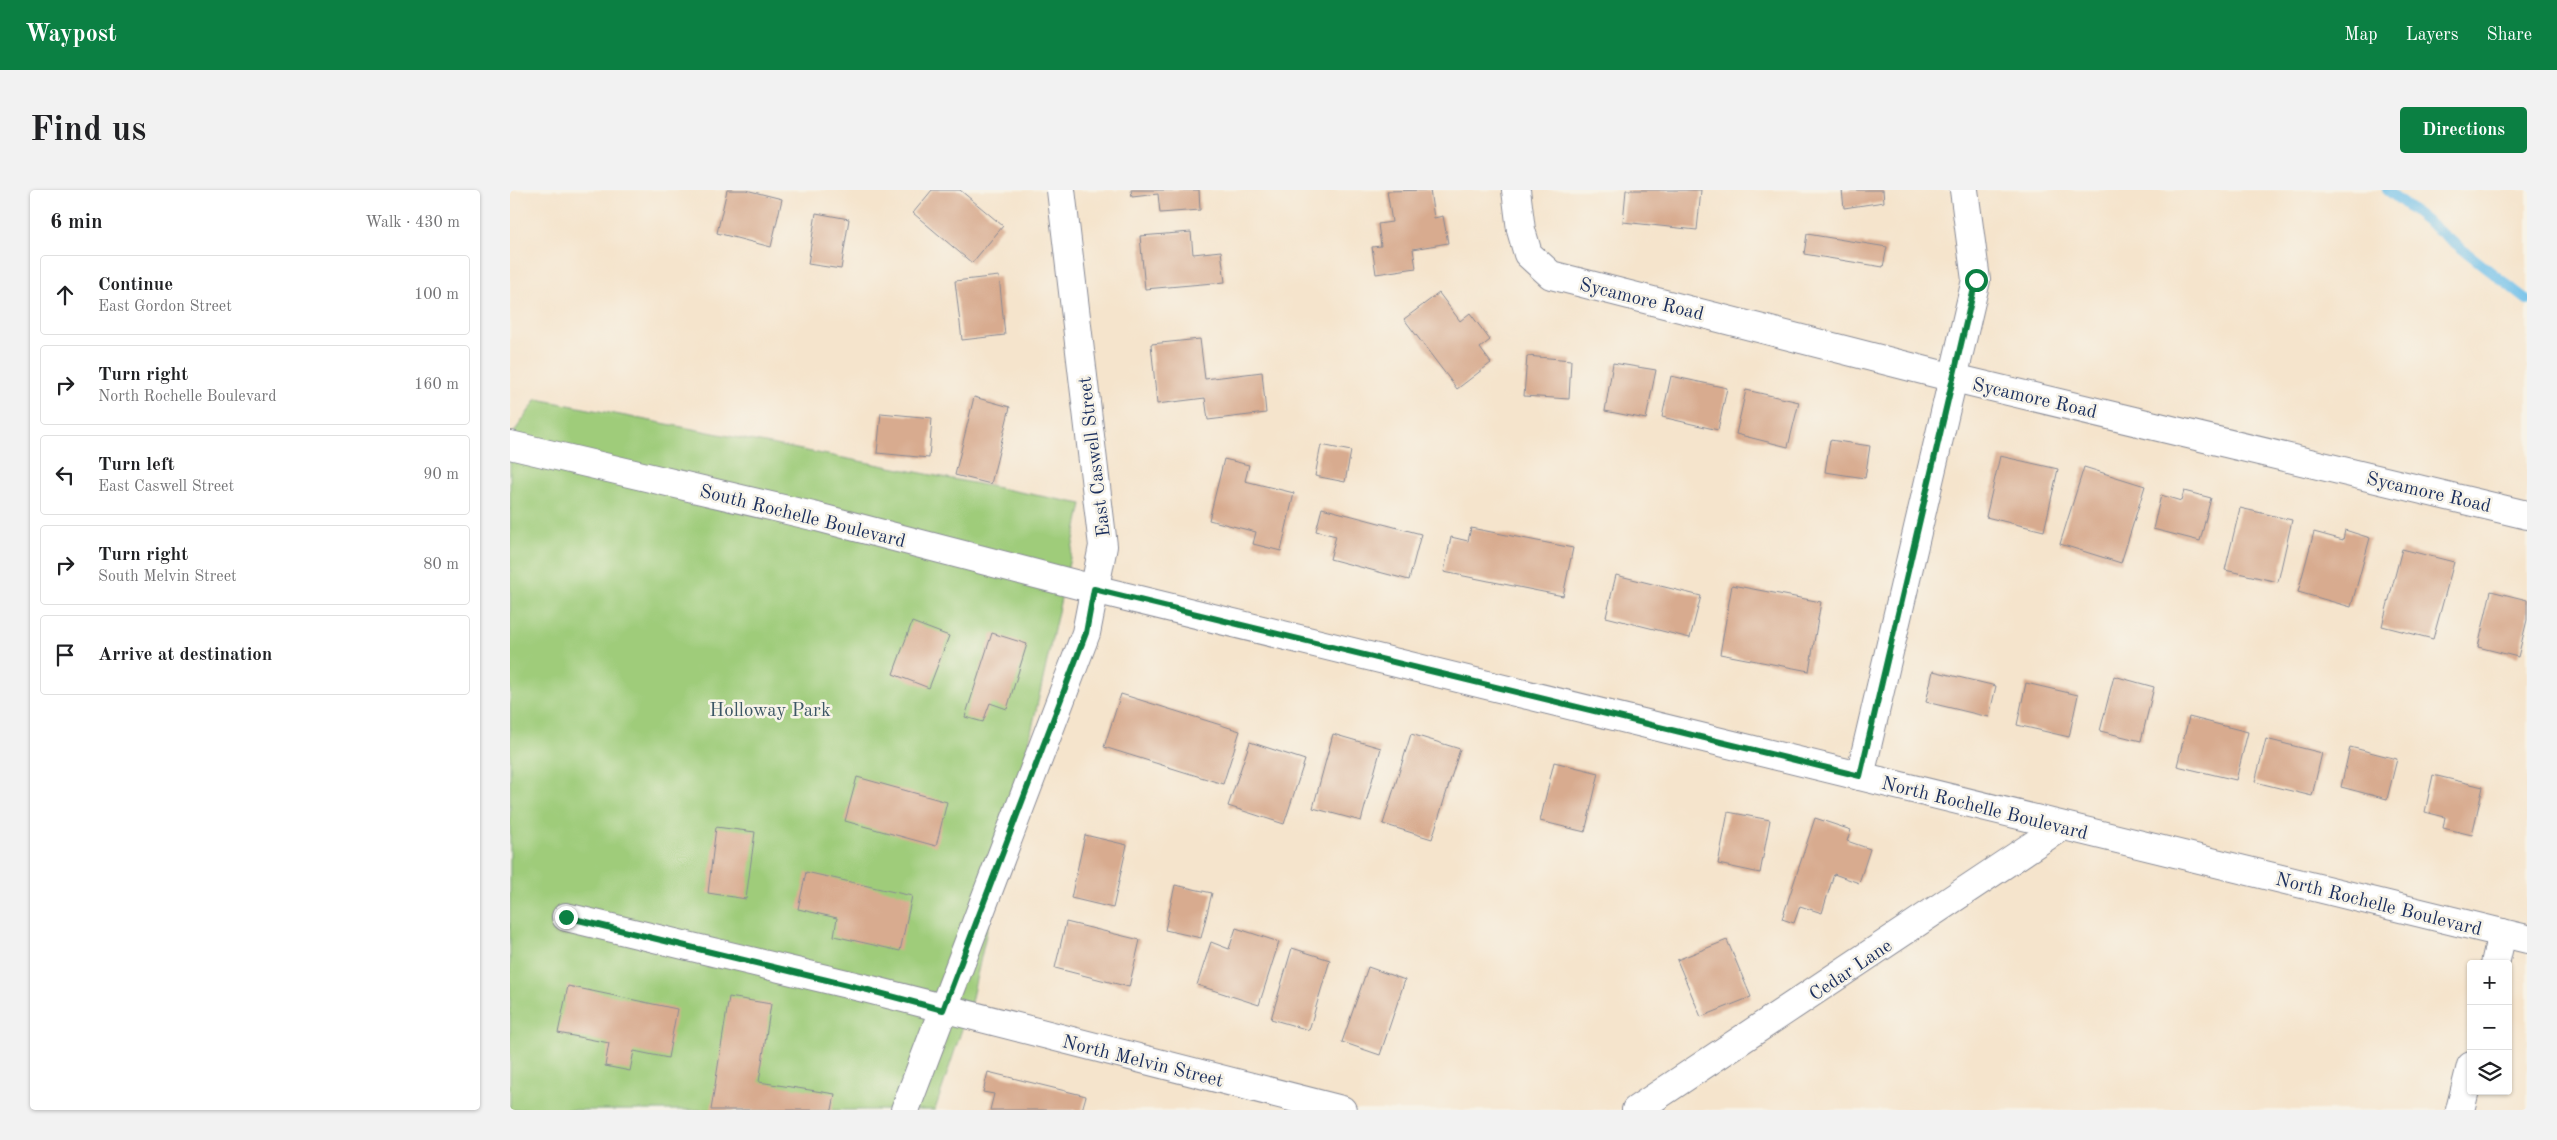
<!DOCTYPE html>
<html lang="en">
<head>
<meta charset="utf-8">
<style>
  body { margin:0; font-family:"Old Standard TT",serif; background:#f2f2f2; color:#202124 }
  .controls { position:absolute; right:15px; bottom:15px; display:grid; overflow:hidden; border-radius:5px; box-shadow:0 1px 4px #0004 }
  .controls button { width:45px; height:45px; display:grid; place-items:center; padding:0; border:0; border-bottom:1px solid #e0e0e0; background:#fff; color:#202124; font:25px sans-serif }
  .stop { position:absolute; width:15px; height:15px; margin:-11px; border:4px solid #0b8043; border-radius:50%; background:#fff }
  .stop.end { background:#0b8043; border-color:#fff; box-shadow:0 1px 5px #0008 }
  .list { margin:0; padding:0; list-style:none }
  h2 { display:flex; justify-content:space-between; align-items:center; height:65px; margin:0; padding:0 20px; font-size:21px }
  h2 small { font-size:16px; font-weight:400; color:#757577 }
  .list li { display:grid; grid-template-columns:32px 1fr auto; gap:15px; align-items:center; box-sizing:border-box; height:80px; margin:0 10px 10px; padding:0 10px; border:1px solid #e0e0e0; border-radius:5px }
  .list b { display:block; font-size:19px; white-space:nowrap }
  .list p { margin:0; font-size:16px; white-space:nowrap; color:#757577 }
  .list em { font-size:16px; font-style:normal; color:#757577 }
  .icon { flex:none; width:28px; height:28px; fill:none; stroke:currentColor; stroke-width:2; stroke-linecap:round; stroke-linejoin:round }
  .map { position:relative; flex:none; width:2017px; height:920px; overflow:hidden; border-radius:5px }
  header { display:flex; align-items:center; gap:30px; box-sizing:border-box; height:70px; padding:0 25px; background:#0b8043; color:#fff }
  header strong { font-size:24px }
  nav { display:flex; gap:28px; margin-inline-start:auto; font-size:18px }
  .intro { display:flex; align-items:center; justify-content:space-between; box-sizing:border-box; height:120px; padding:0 30px }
  h1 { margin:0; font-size:35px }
  .button { padding:12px 22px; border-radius:5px; background:#0b8043; color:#fff; font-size:18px; font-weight:700 }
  main { display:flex; gap:30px; padding:0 30px }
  aside { flex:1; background:#fff; border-radius:5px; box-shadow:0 1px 4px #0004 }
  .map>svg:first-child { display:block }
  .green { fill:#9fcc7a; stroke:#5d7e6c }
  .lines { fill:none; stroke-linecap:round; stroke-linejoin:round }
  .stream { stroke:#6fc0ea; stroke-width:10 }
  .building { fill:#d8ab8f }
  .minor-casing { stroke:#888a95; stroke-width:30 }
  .minor { stroke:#fff; stroke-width:28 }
  .route { stroke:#0b8043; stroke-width:6 }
  .labels { text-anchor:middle; stroke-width:5; stroke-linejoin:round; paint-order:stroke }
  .street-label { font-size:19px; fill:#1b2f5e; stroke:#f7f3e8 }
  .park-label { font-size:19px; fill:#3c5665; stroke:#f7f3e8 }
</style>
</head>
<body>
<header>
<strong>Waypost</strong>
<nav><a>Map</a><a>Layers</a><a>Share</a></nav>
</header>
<div class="intro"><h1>Find us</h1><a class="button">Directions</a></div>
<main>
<aside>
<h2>6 min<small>Walk · 430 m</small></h2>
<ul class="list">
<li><svg class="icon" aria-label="ahead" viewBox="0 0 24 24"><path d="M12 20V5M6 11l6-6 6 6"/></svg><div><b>Continue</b><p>East Gordon Street</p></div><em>100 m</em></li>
<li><svg class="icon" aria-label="right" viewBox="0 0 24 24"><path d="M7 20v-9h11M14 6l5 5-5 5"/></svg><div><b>Turn right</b><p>North Rochelle Boulevard</p></div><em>160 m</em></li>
<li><svg class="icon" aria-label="left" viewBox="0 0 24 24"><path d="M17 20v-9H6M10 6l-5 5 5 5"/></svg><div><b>Turn left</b><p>East Caswell Street</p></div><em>90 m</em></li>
<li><svg class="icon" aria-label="right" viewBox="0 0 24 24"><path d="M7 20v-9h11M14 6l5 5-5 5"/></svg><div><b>Turn right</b><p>South Melvin Street</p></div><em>80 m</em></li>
<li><svg class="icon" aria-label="arrive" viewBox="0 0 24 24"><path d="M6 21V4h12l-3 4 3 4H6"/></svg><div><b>Arrive at destination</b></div></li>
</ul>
</aside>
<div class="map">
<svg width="2017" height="920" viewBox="0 0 2017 920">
  <rect width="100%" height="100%" fill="#f7f3e8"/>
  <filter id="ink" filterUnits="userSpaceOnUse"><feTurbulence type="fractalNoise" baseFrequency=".02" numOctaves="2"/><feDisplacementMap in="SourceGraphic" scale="10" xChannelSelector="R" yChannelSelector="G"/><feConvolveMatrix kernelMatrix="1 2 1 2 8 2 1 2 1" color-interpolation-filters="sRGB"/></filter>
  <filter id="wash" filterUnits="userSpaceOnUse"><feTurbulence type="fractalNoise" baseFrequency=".0096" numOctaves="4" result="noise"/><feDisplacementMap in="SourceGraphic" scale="20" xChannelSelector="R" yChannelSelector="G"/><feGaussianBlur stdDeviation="1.12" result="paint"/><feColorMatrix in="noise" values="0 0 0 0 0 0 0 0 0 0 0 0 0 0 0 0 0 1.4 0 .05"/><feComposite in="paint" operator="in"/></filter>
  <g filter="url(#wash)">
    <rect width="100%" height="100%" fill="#f5e4cc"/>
    <path class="green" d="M 27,209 L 572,314 L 461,812 L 425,920 L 0,920 L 0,248 Z"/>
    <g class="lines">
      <path class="stream" d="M 1877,0 L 2017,110"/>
    </g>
    <g id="blocks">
      <g class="building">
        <path d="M 217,0 L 236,0 L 272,9 L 261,57 L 207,43 Z"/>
        <path d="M 422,0 L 450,0 L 493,36 L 462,73 L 403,23 Z"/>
        <path d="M 621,0 L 689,0 L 690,20 L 650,23 L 648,4 L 622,7 Z"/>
        <path d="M 920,0 L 924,28 L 933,26 L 938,53 L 903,59 L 906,78 L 866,84 L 862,57 L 871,56 L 868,34 L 882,32 L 877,1 Z"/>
        <path d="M 1116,0 L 1191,0 L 1187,40 L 1113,32 Z"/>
        <path d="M 1332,0 L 1373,0 L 1374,12 L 1334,18 Z"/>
        <path d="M 306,23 L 339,29 L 331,79 L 298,74 Z"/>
        <path d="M 681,42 L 683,64 L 711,61 L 715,92 L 635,99 L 630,46 Z"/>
        <path d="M 1297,44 L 1377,57 L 1373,77 L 1294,64 Z"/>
        <path d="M 489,86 L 495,145 L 452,150 L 445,91 Z"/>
        <path d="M 929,103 L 950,131 L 960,123 L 980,150 L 970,158 L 981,173 L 947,199 L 894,129 Z"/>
        <path d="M 690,149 L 695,189 L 752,182 L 756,223 L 698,230 L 695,208 L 647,214 L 641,154 Z"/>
        <path d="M 1017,166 L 1061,170 L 1059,209 L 1014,206 Z"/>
        <path d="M 1103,173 L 1146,180 L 1136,229 L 1095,221 Z"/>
        <path d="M 1161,186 L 1217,198 L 1208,240 L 1152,227 Z"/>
        <path d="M 1236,200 L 1289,212 L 1278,257 L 1226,244 Z"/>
        <path d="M 464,207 L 500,217 L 481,294 L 445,285 Z"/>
        <path d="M 371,223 L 422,228 L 419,268 L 367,263 Z"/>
        <path d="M 1320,250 L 1360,256 L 1355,288 L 1315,282 Z"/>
        <path d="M 811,255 L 841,261 L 835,292 L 805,286 Z"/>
        <path d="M 1490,266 L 1548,279 L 1534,341 L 1476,327 Z"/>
        <path d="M 714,269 L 739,275 L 735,291 L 784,303 L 771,361 L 743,354 L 746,342 L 699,330 Z"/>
        <path d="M 1574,277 L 1635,296 L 1611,373 L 1550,354 Z"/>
        <path d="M 1674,301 L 1701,308 L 1690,351 L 1643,339 L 1651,305 L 1671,311 Z"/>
        <path d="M 812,318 L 911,344 L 899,390 L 820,369 L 826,346 L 806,341 Z"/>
        <path d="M 1730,318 L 1782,330 L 1768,392 L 1715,380 Z"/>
        <path d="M 961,338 L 1063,358 L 1053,406 L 934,382 L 941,347 L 958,351 Z"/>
        <path d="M 1835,340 L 1860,348 L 1841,417 L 1788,402 L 1804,342 L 1833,350 Z"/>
        <path d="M 1892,359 L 1944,372 L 1923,449 L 1872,436 Z"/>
        <path d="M 1106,385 L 1191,406 L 1180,448 L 1096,427 Z"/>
        <path d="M 1222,395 L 1311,412 L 1299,481 L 1210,464 Z"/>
        <path d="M 1981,401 L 2017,410 L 2017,430 L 2008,467 L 1968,457 Z"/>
        <path d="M 402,432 L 439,446 L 419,498 L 383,484 Z"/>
        <path d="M 482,443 L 517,454 L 497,519 L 480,513 L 473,532 L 455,527 Z"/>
        <path d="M 1423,481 L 1486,496 L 1479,527 L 1416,512 Z"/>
        <path d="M 1604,486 L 1644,497 L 1631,551 L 1590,541 Z"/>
        <path d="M 1516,493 L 1568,505 L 1559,547 L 1507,535 Z"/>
        <path d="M 611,504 L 730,541 L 713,594 L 594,557 Z"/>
        <path d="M 1679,527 L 1738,542 L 1726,590 L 1667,576 Z"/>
        <path d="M 823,544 L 871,558 L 851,631 L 803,618 Z"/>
        <path d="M 901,544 L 950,559 L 922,649 L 873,634 Z"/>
        <path d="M 1756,549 L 1812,563 L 1802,606 L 1745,592 Z"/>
        <path d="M 740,552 L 795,570 L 774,634 L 718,616 Z"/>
        <path d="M 1840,557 L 1887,569 L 1877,609 L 1831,597 Z"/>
        <path d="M 1044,572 L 1089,583 L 1075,642 L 1030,631 Z"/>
        <path d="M 1923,585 L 1973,597 L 1962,645 L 1933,638 L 1935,627 L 1915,622 Z"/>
        <path d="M 347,587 L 437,612 L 426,656 L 335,631 Z"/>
        <path d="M 1218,622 L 1260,630 L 1250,683 L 1208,674 Z"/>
        <path d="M 1305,628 L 1341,640 L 1337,651 L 1360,659 L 1349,693 L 1324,684 L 1312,723 L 1290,716 L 1284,733 L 1272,729 Z"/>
        <path d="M 206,637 L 245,642 L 236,709 L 198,703 Z"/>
        <path d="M 575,645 L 617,655 L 603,718 L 561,708 Z"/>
        <path d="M 296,682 L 402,706 L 390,761 L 324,746 L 327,728 L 288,719 Z"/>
        <path d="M 665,695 L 702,703 L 691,748 L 655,740 Z"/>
        <path d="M 556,732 L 630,750 L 619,797 L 545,778 Z"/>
        <path d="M 726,738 L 769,752 L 749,815 L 687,795 L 701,752 L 719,759 Z"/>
        <path d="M 1217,750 L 1241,807 L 1191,827 L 1167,770 Z"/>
        <path d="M 782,758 L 820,770 L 799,840 L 761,829 Z"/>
        <path d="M 858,777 L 895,790 L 870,865 L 832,852 Z"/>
        <path d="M 58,796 L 167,819 L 158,868 L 124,861 L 120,881 L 95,876 L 99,853 L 48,843 Z"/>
        <path d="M 219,807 L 261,814 L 249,892 L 325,904 L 322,920 L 201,920 Z"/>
        <path d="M 478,882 L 576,906 L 572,920 L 480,920 L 484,904 L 473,902 Z"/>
      </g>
    </g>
  </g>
  <g filter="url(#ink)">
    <use href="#blocks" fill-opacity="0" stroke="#888a95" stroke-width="1"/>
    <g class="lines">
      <g class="minor-casing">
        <g id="minor">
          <path d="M 1006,0 L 1011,40 L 1018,64 L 1041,85 L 1444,188 L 2017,325"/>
          <path d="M 0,255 L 307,327 L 584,399 L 2017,749"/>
          <path d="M 1350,586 L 1466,90 L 1454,0"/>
          <path d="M 56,727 L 358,799 L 832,920"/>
          <path d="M 1985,774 L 1992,743"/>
          <path d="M 395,920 L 576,443 L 593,356 L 551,0"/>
          <path d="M 1126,920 L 1552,636"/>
          <path d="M 1950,920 L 1961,876"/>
        </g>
      </g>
      <use href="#minor" class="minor"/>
    </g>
  </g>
  <g class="lines" filter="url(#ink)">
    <path class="route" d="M 56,727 L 358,800 L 433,820 L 576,443 L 584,399 L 1350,586 L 1466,90"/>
  </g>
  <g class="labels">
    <g class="street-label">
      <text transform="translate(1132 108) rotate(14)" y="7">Sycamore Road</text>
      <text transform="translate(1525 207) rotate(13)" y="7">Sycamore Road</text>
      <text transform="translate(583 267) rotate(-97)" y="7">East Caswell Street</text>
      <text transform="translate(1919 301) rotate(13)" y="7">Sycamore Road</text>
      <text transform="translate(293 325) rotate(14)" y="7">South Rochelle Boulevard</text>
      <text transform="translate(1475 617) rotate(14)" y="7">North Rochelle Boulevard</text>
      <text transform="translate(1869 713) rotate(14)" y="7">North Rochelle Boulevard</text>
      <text transform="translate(1340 779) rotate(-34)" y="7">Cedar Lane</text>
      <text transform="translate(633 870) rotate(14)" y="7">North Melvin Street</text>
    </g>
    <g class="park-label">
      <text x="260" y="526">Holloway Park</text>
    </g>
  </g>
</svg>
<div class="controls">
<button>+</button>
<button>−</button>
<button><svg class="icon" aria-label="layers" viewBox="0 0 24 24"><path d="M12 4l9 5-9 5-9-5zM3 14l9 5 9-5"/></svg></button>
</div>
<div class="stop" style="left:1466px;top:90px"></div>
<div class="stop end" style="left:56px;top:727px"></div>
</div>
</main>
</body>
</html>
